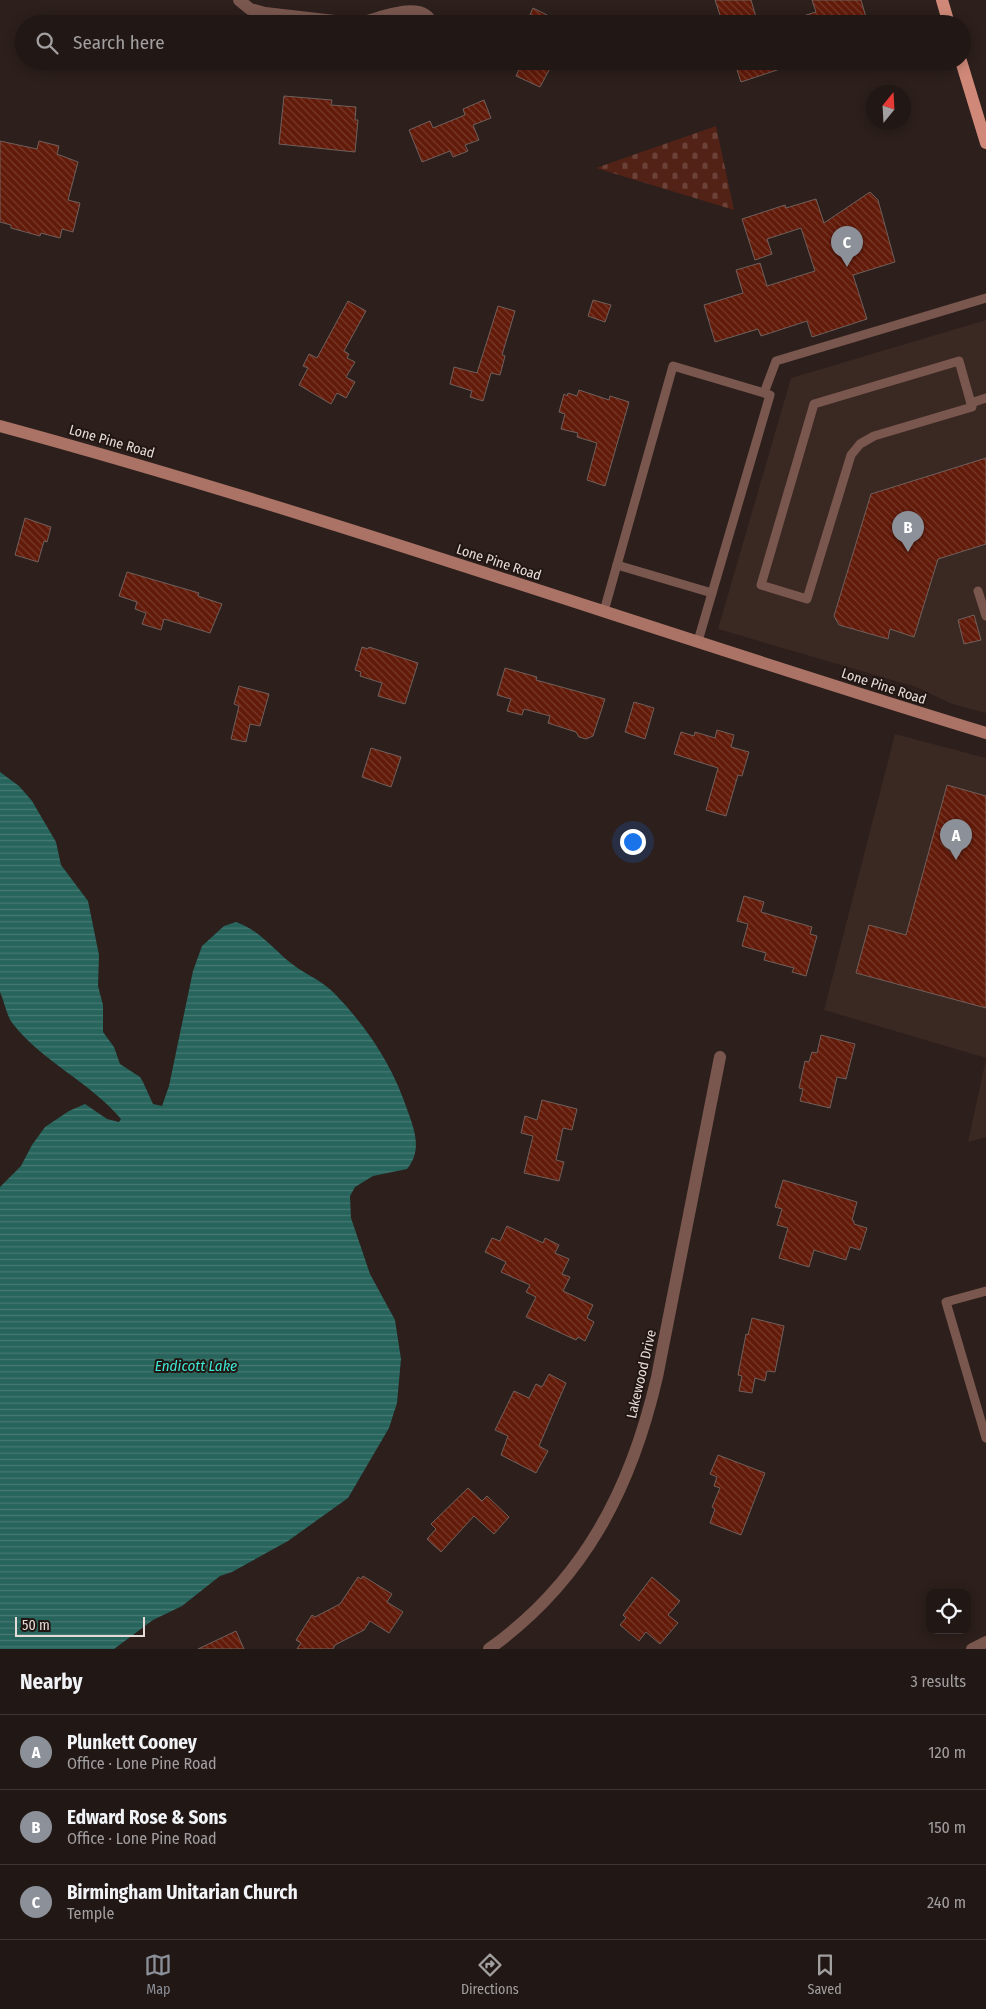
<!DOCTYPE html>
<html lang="en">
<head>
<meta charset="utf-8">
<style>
  body { margin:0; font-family:"Fira Sans Condensed",sans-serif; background:#2d2422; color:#f1f3f6 }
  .controls { position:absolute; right:15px; bottom:15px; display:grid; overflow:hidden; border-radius:10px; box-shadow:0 2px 12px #0003 }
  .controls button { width:45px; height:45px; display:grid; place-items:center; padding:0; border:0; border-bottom:1px solid #3e3634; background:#211715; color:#f1f3f6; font:25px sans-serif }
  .compass { position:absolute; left:866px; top:85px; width:45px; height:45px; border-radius:50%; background:#211715; box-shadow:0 2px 12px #0003; rotate:18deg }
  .scale { position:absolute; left:15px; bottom:12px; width:130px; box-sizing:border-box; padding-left:5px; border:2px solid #e5dcda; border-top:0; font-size:14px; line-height:18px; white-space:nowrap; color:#e5dcda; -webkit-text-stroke:4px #221613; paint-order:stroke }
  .you { position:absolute; left:632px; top:841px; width:18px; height:18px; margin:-12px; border:4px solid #fff; border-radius:50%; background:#1a73e8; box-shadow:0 0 0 8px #1a73e833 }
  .badge { display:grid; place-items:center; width:32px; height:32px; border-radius:50%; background:#8c9099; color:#fff; font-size:16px; font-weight:700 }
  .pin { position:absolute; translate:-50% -41px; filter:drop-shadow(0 1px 2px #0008) }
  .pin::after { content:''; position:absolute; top:26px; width:18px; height:15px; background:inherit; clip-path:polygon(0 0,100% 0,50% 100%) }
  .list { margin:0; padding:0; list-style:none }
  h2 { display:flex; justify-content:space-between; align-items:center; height:65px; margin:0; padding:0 20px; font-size:21px }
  h2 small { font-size:16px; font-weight:400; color:#a29fa0 }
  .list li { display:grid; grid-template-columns:32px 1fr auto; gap:15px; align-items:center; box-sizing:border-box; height:75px; padding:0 20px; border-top:1px solid #3e3634 }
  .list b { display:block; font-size:19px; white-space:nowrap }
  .list p { margin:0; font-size:16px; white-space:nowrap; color:#a29fa0 }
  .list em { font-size:16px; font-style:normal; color:#a29fa0 }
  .icon { flex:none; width:28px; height:28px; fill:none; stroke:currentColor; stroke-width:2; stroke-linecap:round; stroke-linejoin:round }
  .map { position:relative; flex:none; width:986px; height:1649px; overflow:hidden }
  .search { position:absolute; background:#211715; box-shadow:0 2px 12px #0003; left:15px; right:15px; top:15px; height:55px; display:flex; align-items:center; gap:12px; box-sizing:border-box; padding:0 18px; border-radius:28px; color:#a29fa0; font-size:19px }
  .sheet { height:290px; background:#211715 }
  nav { display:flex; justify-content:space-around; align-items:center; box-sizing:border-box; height:70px; border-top:1px solid #3e3634; background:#211715; font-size:14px; color:#a29fa0 }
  nav a { display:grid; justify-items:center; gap:2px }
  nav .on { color:#8c9099 }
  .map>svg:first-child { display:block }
  .built { fill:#3a2823 }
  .cemetery { fill:url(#cemetery-stones) }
  .water { fill:url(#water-rules) }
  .building { fill:url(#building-back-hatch); stroke:#6f605c }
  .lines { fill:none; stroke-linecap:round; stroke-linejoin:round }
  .lane { stroke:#79574e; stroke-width:9 }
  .street { stroke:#79574e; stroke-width:12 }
  .secondary { stroke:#aa7366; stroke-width:12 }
  .primary { stroke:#d08978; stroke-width:12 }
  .labels { text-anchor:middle; stroke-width:4; stroke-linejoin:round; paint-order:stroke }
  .street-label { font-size:14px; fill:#e5dcda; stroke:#221613 }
  .water-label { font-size:15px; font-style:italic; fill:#3de8d5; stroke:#221613 }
</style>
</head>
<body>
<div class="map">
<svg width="986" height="1649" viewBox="0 0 986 1649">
  <defs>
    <pattern id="cemetery-stones" width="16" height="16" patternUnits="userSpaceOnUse" patternTransform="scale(1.25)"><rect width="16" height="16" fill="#532217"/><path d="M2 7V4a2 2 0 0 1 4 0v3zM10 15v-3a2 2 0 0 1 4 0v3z" fill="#6c4238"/></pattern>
    <pattern id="water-rules" width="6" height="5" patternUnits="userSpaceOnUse" patternTransform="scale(1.25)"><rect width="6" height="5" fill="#27645c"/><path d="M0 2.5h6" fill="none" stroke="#467a73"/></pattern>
    <pattern id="building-back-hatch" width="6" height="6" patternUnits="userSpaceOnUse" patternTransform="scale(1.25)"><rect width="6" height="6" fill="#621a09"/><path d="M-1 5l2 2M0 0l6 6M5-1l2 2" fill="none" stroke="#783b2c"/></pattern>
  </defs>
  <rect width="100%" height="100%" fill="#2c1f1c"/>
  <g class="built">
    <path d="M 986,320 L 986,713 L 952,704 L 916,687 L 718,629 L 791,378 Z"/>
    <path d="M 895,734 L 986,758 L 986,1058 L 824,1010 Z"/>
    <path d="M 986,1059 L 986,1137 L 968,1142 Z"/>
  </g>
  <path class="cemetery" d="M 716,126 L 734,210 L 596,168 Z"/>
  <path class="water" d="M 0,772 L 19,786 L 32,801 L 56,842 L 61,865 L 88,901 L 99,955 L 98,986 L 103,1005 L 103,1032 L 114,1047 L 120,1064 L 140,1077 L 143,1082 L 153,1104 L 162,1106 L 169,1086 L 193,971 L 202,946 L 224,926 L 236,922 C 258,930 270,945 287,960 C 302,973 320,979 334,993 C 368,1028 393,1066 408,1112 C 415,1131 422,1151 407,1169 L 373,1176 L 355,1187 L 350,1196 L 351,1218 L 370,1274 L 395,1320 L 401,1359 L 397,1403 L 389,1428 L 348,1498 L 288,1541 L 232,1572 L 220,1576 L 182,1606 L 153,1620 L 114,1649 L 0,1649 L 0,1187 L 21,1166 L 32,1145 L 45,1127 L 69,1111 L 85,1104 L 107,1119 L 119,1122 L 121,1119 C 90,1082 43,1062 13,1024 C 6,1015 5,1003 0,992 Z"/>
  <g class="building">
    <path d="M 715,0 L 751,0 L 758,24 L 723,24 Z"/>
    <path d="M 812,0 L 861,0 L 868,24 L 788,24 L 787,21 L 816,12 Z"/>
    <path d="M 533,8 L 565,24 L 526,24 Z"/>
    <path d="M 523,61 L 554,61 L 540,87 L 516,76 Z"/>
    <path d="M 734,61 L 795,61 L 795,64 L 741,82 Z"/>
    <path d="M 284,96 L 332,100 L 331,105 L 356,107 L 355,120 L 358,120 L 355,152 L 279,144 Z"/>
    <path d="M 484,100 L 491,118 L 473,125 L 479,140 L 465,145 L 468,151 L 453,157 L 450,151 L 422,162 L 409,130 L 430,121 L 433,128 L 465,115 L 463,109 Z"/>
    <path d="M 0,141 L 37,149 L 39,141 L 59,146 L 57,154 L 78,162 L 68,200 L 80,203 L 73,232 L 62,229 L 60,238 L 41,233 L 40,236 L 11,228 L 11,225 L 0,222 Z"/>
    <path d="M 870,192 L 878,200 L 895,262 L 853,275 L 867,319 L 812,337 L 807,321 L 761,336 L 758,329 L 715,342 L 704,305 L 743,293 L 736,270 L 760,263 L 767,286 L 815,271 L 801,228 L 767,239 L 772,254 L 755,260 L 742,219 L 785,205 L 786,208 L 816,199 L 824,223 Z"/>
    <path d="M 593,300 L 611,305 L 605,322 L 588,316 Z"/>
    <path d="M 348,301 L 366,311 L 344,351 L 349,354 L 347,358 L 355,362 L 346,377 L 355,382 L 346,398 L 337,393 L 331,404 L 299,385 L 308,368 L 303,366 L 309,354 L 317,358 Z"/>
    <path d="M 498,306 L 515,311 L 502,355 L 505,356 L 500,375 L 491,373 L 483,401 L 470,397 L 472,391 L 450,384 L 454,367 L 477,373 Z"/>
    <path d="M 579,390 L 609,400 L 610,396 L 629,402 L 605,486 L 587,480 L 597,443 L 577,437 L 578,433 L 561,429 L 565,414 L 559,412 L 564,394 L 567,396 L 568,393 L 577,396 Z"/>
    <path d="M 986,458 L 986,544 L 938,559 L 914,637 L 890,629 L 888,639 L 839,625 L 834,616 L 871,494 Z"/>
    <path d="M 25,518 L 51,527 L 47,542 L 44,541 L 38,562 L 15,555 Z"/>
    <path d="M 127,572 L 199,593 L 198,596 L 222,604 L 210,633 L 164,619 L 161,630 L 142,624 L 146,613 L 135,609 L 137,602 L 119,596 Z"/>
    <path d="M 974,615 L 981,640 L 964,644 L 958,620 Z"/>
    <path d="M 362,647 L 368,649 L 369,647 L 418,663 L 405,704 L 378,696 L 382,683 L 360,676 L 361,672 L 355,670 Z"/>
    <path d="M 505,668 L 537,677 L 536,680 L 605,699 L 593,736 L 586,739 L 579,737 L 576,732 L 548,723 L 550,716 L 524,709 L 522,715 L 507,711 L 511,699 L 497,695 Z"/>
    <path d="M 239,686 L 269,694 L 260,726 L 250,724 L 246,742 L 231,739 L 239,706 L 234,704 Z"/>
    <path d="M 634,702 L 654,708 L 645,739 L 625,732 Z"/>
    <path d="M 717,730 L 734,735 L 731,747 L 749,752 L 742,776 L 738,775 L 726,816 L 706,810 L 718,768 L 674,754 L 681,732 L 694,736 L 695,732 L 715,738 Z"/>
    <path d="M 371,748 L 401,757 L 391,787 L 362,777 Z"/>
    <path d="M 947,785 L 986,796 L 986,1008 L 856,973 L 869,925 L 906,935 Z"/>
    <path d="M 744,896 L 764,902 L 761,912 L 812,927 L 810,934 L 817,936 L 806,976 L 792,972 L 794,968 L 764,960 L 766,953 L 742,946 L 748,924 L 737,921 Z"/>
    <path d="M 821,1035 L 855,1044 L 846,1079 L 837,1077 L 830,1108 L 800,1101 L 803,1089 L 799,1088 L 805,1061 L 809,1062 L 812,1052 L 817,1053 Z"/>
    <path d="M 542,1100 L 577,1109 L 572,1130 L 563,1128 L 556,1160 L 564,1162 L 559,1181 L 524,1173 L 533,1136 L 521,1133 L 525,1116 L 537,1120 Z"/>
    <path d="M 783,1180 L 857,1202 L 852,1220 L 854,1221 L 854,1224 L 867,1228 L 860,1250 L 850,1247 L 846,1260 L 814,1250 L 809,1267 L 779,1258 L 788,1228 L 777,1225 L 782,1209 L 775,1207 Z"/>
    <path d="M 507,1226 L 543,1243 L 545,1238 L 559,1245 L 555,1253 L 569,1259 L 562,1274 L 570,1277 L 563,1291 L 593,1305 L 587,1318 L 594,1322 L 585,1341 L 578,1337 L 576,1340 L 526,1317 L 536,1297 L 526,1292 L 530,1285 L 501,1272 L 506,1262 L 485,1252 L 492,1238 L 500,1241 Z"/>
    <path d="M 752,1318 L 784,1326 L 775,1372 L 767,1371 L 765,1381 L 755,1378 L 752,1393 L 739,1391 L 742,1376 L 738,1375 L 746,1334 L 748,1335 Z"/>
    <path d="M 549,1374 L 566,1383 L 539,1446 L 548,1451 L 536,1473 L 501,1455 L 508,1436 L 495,1430 L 514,1391 L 529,1398 L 536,1384 L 542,1387 Z"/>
    <path d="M 718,1455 L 765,1473 L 741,1535 L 710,1523 L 715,1509 L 712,1507 L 720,1488 L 714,1486 L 717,1477 L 710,1474 Z"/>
    <path d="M 468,1488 L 482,1501 L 487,1496 L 509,1517 L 494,1534 L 474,1516 L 441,1552 L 427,1539 L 436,1529 L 431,1524 Z"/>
    <path d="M 363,1576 L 392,1594 L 387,1602 L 403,1612 L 389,1633 L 370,1621 L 364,1630 L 335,1645 L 333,1649 L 297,1649 L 301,1643 L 296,1640 L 312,1615 L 315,1617 L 340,1604 L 358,1577 L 361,1579 Z"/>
    <path d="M 652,1577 L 680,1601 L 668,1615 L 678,1623 L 660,1644 L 646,1632 L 639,1641 L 620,1625 L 626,1618 L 623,1615 Z"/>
    <path d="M 236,1631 L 244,1649 L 198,1649 Z"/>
  </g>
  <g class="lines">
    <g class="lane">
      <path d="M 959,361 L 972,407 L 874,436 L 860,444 L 851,455 L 807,599 L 761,585 L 814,404 Z"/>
      <path d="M 971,403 L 986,398"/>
      <path d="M 617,565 L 712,593"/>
      <path d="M 978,591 L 986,616"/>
      <path d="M 604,611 L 673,366 L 764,393 L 776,361 L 986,298"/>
      <path d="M 698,641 L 770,395 L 764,393"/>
      <path d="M 986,1291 L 946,1302 L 986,1438"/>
    </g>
    <g class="street">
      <path d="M 239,0 L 250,9 L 265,13 L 361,24"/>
      <path d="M 361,23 C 384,16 424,0 432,24"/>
      <path d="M 489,1649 C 584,1581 631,1489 657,1377 L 720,1057"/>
      <path d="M 972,1649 L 986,1642"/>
    </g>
    <path class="secondary" d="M 0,426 C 332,516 657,633 986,733"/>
    <g class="primary">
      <path d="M 942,0 L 949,24"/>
      <path d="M 961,61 L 986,143"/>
    </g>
  </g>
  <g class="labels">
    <g class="street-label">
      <text transform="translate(112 441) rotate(16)" y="5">Lone Pine Road</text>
      <text transform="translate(499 562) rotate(18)" y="5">Lone Pine Road</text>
      <text transform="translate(884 686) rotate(18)" y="5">Lone Pine Road</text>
      <text transform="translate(641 1374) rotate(-77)" y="5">Lakewood Drive</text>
    </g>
    <g class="water-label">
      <text x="196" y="1371">Endicott Lake</text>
    </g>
  </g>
</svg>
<div class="controls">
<button><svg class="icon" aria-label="locate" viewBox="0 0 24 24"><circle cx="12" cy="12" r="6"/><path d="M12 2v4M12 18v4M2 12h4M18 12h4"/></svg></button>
</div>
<svg class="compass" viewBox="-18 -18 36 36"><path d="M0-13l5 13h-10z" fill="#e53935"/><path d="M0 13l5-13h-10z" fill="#a29fa0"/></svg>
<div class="scale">50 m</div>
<div class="you"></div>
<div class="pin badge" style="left:956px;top:860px">A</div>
<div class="pin badge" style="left:908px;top:552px">B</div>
<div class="pin badge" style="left:847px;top:267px">C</div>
<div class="search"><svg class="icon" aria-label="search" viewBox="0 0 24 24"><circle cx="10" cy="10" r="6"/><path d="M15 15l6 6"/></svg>Search here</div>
</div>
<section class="sheet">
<h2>Nearby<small>3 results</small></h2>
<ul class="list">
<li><span class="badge">A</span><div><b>Plunkett Cooney</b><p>Office · Lone Pine Road</p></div><em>120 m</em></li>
<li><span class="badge">B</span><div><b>Edward Rose &amp; Sons</b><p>Office · Lone Pine Road</p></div><em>150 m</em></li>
<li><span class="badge">C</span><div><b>Birmingham Unitarian Church</b><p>Temple</p></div><em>240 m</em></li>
</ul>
</section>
<nav>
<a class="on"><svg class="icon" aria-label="map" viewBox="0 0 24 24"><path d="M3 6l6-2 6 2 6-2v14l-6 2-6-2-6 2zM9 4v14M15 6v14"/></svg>Map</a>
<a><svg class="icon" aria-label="directions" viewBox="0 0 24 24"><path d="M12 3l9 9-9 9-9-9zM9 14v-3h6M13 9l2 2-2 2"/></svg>Directions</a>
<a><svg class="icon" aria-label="saved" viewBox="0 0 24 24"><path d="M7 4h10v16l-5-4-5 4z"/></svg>Saved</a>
</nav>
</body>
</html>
